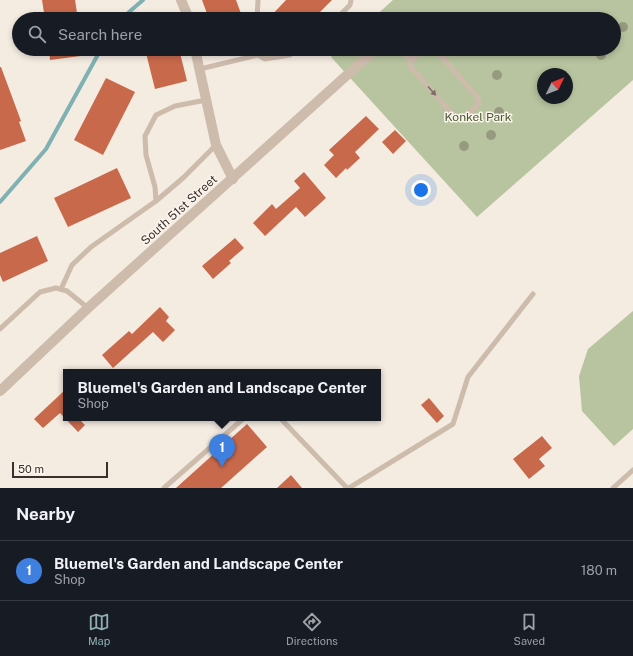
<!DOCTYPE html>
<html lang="en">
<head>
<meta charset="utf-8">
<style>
  body { margin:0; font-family:"Public Sans",sans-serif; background:#20242c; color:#f1f3f6 }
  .compass { position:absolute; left:537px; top:68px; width:36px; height:36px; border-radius:50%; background:#171b24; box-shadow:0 2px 6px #0003; rotate:47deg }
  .scale { position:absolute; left:12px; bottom:10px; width:96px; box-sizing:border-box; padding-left:4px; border:2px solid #3b302b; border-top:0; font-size:11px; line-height:14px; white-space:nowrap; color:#3b302b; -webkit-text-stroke:3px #fbf5ee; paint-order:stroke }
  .you { position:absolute; left:421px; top:190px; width:14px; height:14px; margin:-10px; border:3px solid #fff; border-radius:50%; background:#1a73e8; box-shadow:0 0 0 6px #1a73e833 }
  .badge { display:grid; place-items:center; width:26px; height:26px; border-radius:50%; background:#92aeb2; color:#fff; font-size:13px; font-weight:700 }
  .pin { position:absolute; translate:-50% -33px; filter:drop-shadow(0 1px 2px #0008) }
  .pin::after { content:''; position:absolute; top:21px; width:14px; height:12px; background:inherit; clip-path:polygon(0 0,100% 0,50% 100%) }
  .popup { position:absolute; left:63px; top:369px; width:318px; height:52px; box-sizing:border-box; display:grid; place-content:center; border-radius:0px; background:#171b24; filter:drop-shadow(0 1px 3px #0005); font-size:13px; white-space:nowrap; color:#9ea1a6 }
  .popup b { font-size:15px; color:#f1f3f6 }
  .popup::after { content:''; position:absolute; left:50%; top:100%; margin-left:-8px; border:8px solid transparent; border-top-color:#171b24 }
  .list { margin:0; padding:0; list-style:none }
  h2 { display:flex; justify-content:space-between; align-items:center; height:52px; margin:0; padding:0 16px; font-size:17px }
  h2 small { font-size:13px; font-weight:400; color:#9ea1a6 }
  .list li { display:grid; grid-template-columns:26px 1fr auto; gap:12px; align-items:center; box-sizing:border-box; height:60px; padding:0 16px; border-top:1px solid #363941 }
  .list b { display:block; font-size:15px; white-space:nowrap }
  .list p { margin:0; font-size:13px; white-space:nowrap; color:#9ea1a6 }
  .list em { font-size:13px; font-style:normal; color:#9ea1a6 }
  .icon { flex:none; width:22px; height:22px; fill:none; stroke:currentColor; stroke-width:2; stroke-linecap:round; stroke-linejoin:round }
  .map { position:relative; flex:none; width:633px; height:488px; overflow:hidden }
  .search { position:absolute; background:#171b24; box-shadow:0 2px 6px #0003; left:12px; right:12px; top:12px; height:44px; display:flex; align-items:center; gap:10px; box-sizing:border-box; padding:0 14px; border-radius:22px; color:#9ea1a6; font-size:15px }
  .sheet { height:112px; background:#171b24 }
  nav { display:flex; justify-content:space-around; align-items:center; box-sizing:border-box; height:56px; border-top:1px solid #363941; background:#171b24; font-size:11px; color:#9ea1a6 }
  nav a { display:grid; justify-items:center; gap:2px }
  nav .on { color:#92aeb2 }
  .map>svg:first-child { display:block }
  .green { fill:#b8c4a0; fill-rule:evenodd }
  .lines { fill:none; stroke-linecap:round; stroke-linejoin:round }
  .stream { stroke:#7fb0b2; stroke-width:4 }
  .building { fill:#c8694b }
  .service { stroke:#cdbbac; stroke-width:5 }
  .minor { stroke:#cdbbac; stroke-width:10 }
  .tree { fill:#969b7f }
  .oneway { fill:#7d6f65 }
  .labels { text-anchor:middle; stroke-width:3; stroke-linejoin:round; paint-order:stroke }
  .park-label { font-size:12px; fill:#4a5a2e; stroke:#fbf5ee }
  .street-label { font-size:12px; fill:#3b302b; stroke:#fbf5ee }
</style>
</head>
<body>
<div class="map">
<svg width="633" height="488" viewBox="0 0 633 488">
  <rect width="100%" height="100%" fill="#f4ebe1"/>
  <g class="green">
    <path d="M 393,0 L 633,0 L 633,80 L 477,217 L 331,57 L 339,49 L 614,49 L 614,19 L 372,19 ZM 543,74 L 567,74 L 567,98 L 543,98 Z"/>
    <path d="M 633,311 L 633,429 L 614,446 L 582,411 L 579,376 L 588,349 Z"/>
  </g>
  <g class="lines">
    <g class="stream">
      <path d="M 121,19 L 143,0"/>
      <path d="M 0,202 L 46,149 L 101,49"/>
    </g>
  </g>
  <g class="building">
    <path d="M 42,0 L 75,0 L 78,19 L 45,19 Z"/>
    <path d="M 202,0 L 236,0 L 243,19 L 209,19 Z"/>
    <path d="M 286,0 L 332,0 L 313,19 L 268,19 Z"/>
    <path d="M 49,49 L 87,49 L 88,55 L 50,60 Z"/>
    <path d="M 145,49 L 179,49 L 187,81 L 155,89 Z"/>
    <path d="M 0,67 L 1,67 L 21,121 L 19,122 L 26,141 L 0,150 Z"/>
    <path d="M 106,78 L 135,92 L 103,155 L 74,140 Z"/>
    <path d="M 366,116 L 379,129 L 355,152 L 360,158 L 347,170 L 346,168 L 336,178 L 324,165 L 334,155 L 329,150 Z"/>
    <path d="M 395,130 L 406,141 L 393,154 L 382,142 Z"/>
    <path d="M 117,168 L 131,198 L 68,227 L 54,198 Z"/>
    <path d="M 304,172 L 326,198 L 305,217 L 296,207 L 265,236 L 253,223 L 272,204 L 276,209 L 300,188 L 294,181 Z"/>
    <path d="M 37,236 L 48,261 L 3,282 L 0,275 L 0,253 Z"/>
    <path d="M 235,238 L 244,248 L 229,261 L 231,263 L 213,279 L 202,266 Z"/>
    <path d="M 160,307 L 169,317 L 166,321 L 175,330 L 163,342 L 153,332 L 113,368 L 102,355 L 129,331 L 132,334 Z"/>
    <path d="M 66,389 L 66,418 L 78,418 L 85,425 L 78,432 L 60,413 L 43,428 L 34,419 Z"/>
    <path d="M 429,398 L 444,416 L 437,423 L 421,405 Z"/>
    <path d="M 247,424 L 267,447 L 221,488 L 176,488 Z"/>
    <path d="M 542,436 L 552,448 L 539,459 L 545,466 L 529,479 L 513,459 Z"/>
    <path d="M 291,475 L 302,488 L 277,488 Z"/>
  </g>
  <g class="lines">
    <g class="service">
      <path d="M 257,19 L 258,0"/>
      <path d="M 336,19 L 350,5 L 351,0"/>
      <path d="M 400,49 L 411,61 L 410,66 L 456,118 L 462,119 L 479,104 L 478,98 L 435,49"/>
      <path d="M 411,61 L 423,49"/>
      <path d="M 200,69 L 258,55 L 265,59 L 290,55 L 299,49"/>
      <path d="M 156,201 L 183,178 L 216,145"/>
      <path d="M 61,289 L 72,265 L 91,247 L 156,201 L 155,187 L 146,155 L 145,136 L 156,115 L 175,106 L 206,100"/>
      <path d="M 0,329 L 40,292 L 56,288 L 67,291 L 88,308"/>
      <path d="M 280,418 L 347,488"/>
      <path d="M 164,488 L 244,418"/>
      <path d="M 349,488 L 453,424 L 468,377 L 533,294"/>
      <path d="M 613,488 L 633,470"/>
    </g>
    <g class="minor">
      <path d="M 181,0 L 189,19"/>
      <path d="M 195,49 L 216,145 L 233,179"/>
      <path d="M 0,391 L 88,308 L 376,49"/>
    </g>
  </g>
  <g class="tree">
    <circle cx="623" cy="27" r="5"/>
    <circle cx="601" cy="55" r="5"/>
    <circle cx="497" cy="75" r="5"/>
    <circle cx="499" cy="112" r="5"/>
    <circle cx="491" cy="135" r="5"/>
    <circle cx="464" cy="146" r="5"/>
  </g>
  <defs><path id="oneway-solid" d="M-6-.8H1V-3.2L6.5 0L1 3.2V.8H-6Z"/></defs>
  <use class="oneway" href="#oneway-solid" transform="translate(432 91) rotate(48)"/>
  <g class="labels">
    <g class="park-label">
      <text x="478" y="121">Konkel Park</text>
    </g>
    <g class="street-label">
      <text transform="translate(179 210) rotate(-42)" y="4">South 51st Street</text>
    </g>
  </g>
</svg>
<svg class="compass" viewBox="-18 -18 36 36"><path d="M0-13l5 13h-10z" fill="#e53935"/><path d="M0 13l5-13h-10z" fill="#9ea1a6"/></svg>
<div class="scale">50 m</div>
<div class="you"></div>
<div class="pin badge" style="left:222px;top:467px;background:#3f7fe0">1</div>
<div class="popup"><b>Bluemel's Garden and Landscape Center</b>Shop</div>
<div class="search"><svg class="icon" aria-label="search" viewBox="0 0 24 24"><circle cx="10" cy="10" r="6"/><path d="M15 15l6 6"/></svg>Search here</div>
</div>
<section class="sheet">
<h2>Nearby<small></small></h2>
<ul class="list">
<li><span class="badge" style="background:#3f7fe0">1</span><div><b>Bluemel's Garden and Landscape Center</b><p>Shop</p></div><em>180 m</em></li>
</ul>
</section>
<nav>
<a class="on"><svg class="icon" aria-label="map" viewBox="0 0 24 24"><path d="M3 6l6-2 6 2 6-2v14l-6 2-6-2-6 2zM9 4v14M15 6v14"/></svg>Map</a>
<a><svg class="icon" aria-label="directions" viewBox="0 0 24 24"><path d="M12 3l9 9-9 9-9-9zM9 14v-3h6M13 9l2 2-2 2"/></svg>Directions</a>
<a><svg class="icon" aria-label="saved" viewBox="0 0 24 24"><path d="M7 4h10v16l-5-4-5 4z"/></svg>Saved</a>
</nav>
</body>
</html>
